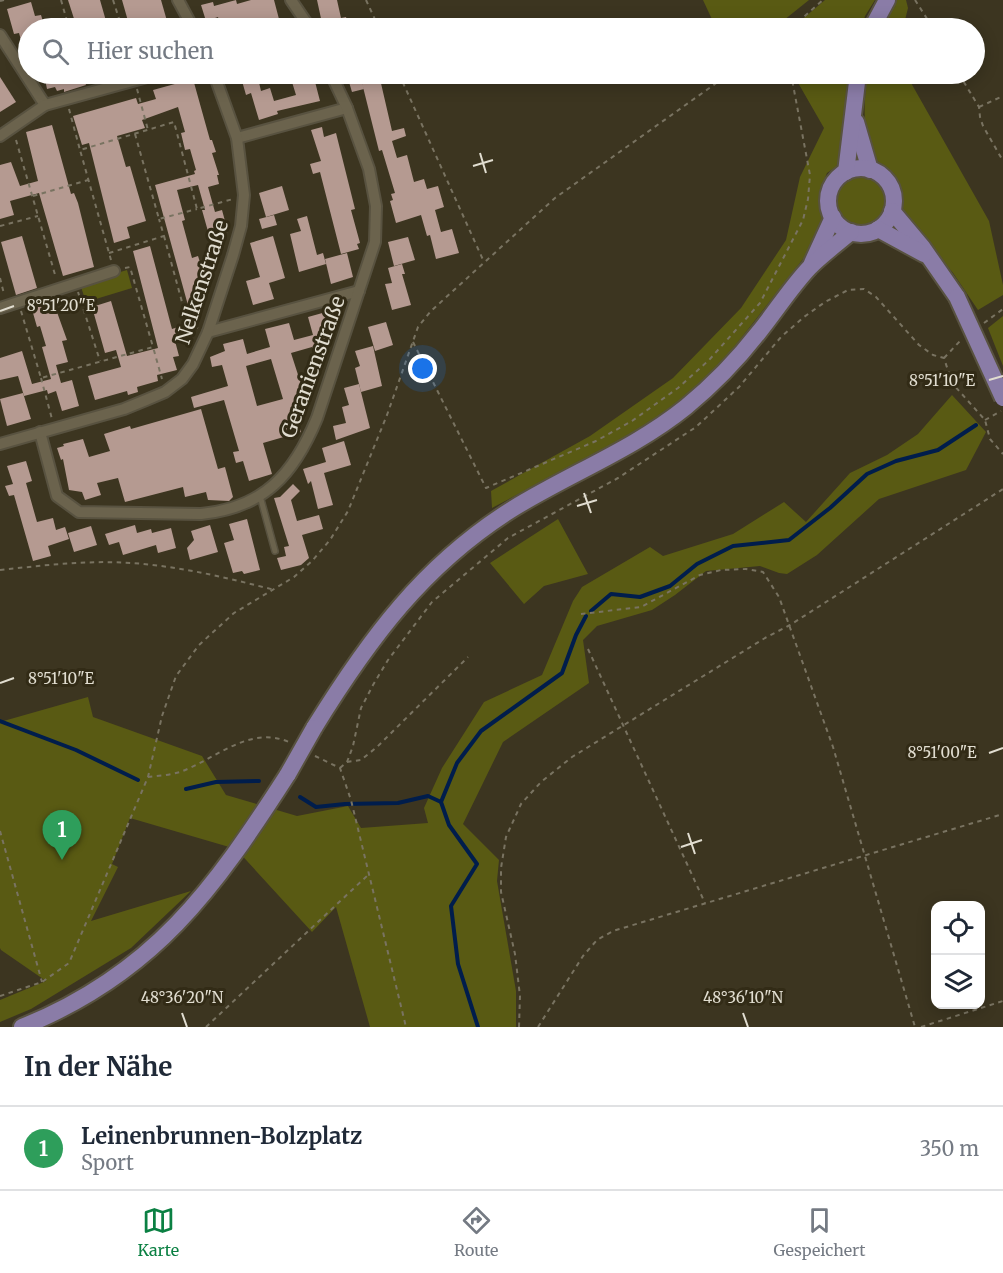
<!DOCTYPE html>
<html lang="de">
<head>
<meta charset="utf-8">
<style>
  body { margin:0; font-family:Merriweather,serif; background:#f6f6f7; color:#1f2937 }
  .controls { position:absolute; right:18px; bottom:18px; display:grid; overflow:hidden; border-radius:12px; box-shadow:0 3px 15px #0003 }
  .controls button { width:54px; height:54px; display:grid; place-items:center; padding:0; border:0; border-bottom:2px solid #e0e1e3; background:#fff; color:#1f2937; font:30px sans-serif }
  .you { position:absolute; left:423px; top:369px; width:21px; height:21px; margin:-15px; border:4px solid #fff; border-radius:50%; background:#1a73e8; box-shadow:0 0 0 9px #1a73e833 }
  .badge { display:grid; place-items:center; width:39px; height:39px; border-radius:50%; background:#0b8043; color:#fff; font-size:20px; font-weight:700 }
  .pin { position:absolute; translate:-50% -50px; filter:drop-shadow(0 2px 3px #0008) }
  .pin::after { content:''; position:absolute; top:32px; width:21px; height:18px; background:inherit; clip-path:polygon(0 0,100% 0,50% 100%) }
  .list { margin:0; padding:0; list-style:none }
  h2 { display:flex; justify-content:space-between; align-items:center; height:78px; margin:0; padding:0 24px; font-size:26px }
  h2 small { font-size:20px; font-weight:400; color:#747a83 }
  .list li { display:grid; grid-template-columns:39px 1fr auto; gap:18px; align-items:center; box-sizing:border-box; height:84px; padding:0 24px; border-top:2px solid #e0e1e3 }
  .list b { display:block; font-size:22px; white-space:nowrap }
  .list p { margin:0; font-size:20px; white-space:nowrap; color:#747a83 }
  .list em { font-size:20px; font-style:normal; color:#747a83 }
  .icon { flex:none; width:33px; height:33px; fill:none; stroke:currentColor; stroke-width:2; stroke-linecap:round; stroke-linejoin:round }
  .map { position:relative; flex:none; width:1003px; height:1027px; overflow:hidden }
  .search { position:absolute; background:#fff; box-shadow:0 3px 15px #0003; left:18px; right:18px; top:18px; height:66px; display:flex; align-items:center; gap:15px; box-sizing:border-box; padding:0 21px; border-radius:33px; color:#747a83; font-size:22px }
  .sheet { height:162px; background:#fff }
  nav { display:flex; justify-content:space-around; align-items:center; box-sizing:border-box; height:84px; border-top:2px solid #e0e1e3; background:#fff; font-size:16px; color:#747a83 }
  nav a { display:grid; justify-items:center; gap:3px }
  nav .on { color:#0b8043 }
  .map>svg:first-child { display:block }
  .green { fill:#595a13 }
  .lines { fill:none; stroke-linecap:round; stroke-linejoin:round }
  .stream { stroke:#001d4c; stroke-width:4 }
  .building { fill:#b59a91; fill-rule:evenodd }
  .service-casing { stroke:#585240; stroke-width:8 }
  .minor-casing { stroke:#585240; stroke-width:14 }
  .primary-casing { stroke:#585240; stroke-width:20 }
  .path { stroke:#797361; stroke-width:2; stroke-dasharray:4.5 4.5; stroke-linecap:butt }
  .service { stroke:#6b634d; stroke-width:5 }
  .minor { stroke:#6b634d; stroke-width:10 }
  .primary { stroke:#8a7ca7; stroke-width:16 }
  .primary-bridge-casing { stroke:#585240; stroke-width:20; stroke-linecap:butt }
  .primary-bridge { stroke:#8a7ca7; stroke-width:16 }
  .ticks { fill:none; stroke:#e1ddd0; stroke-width:2 }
  .labels { text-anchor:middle; stroke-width:6; stroke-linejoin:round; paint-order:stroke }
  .street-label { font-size:20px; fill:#e1ddd0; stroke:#322b16 }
  .ticks-label { font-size:15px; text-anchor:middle; fill:#e1ddd0; stroke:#322b16; stroke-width:6; stroke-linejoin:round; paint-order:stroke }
</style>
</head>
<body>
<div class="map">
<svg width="1003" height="1027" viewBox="0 0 1003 1027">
  <rect width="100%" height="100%" fill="#3c3520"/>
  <g class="green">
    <path d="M 703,0 L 809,0 L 774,28 L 716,28 Z"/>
    <path d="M 825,0 L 875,0 L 865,16 L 862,28 L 792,28 Z"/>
    <path d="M 895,0 L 906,0 L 908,8 L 903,28 L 881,28 Z"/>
    <path d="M 793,74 L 850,74 L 846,95 L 845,143 L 840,160 L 836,167 L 827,173 L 820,191 L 822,223 L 807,254 L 724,360 L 686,396 L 636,432 L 492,508 L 491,491 L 590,436 L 673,378 L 741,308 L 786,240 L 800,177 L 824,128 Z"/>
    <path d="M 868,74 L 906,74 L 989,221 L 1003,285 L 1003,295 L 978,310 L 953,273 L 905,217 C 901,205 903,192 897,181 C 890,169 877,164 871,153 C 862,138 864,91 868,74 Z"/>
    <circle cx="861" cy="201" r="26"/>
    <path d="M 127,270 L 132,288 L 86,302 L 80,284 Z"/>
    <path d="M 1003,316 L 1003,366 L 988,328 Z"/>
    <path d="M 952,395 L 986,432 L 966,470 L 879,499 L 817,555 L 787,574 L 779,573 L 760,566 L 706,571 L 675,595 L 652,610 L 597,626 L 583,640 L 589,683 L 503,742 L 463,824 L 499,860 L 497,881 L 516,991 L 516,1027 L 370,1027 L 336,907 L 312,932 L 236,849 L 130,818 L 112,864 L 118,867 L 91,921 L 191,891 L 131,948 L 31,1009 L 0,1022 L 0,1000 L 46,981 L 1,950 L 0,948 L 0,722 L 88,697 L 93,717 L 202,756 L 226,795 L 297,816 L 348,806 L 361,828 L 428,823 L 424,808 L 442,768 L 484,702 L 542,675 L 573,601 L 582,587 L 650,547 L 663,556 L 733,534 L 784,502 L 806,522 L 850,473 L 887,455 L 918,434 Z"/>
    <path d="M 558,519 L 588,574 L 544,586 L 524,604 L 490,563 Z"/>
  </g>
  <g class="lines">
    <g class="stream">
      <path d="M 591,611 L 611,594 L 640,597 L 670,586 L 697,564 L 733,546 L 789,540 L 830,508 L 867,474 L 896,461 L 938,450 L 976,425"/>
      <path d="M 0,721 L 76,750 L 138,780"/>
      <path d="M 186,789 L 216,782 L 259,781"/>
      <path d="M 300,797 L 316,807 L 345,804 L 398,803 L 428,796 L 441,802"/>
      <path d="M 478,1027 L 458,964 L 451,906 L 477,864 L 449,825 L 441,802 L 457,763 L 481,731 L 562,673 L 576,635 L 586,616"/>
    </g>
  </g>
  <g class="building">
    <path d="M 68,0 L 100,0 L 108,28 L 77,28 Z"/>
    <path d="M 122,0 L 161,0 L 169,28 L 130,28 Z"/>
    <path d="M 236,0 L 237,4 L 251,0 L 274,0 L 279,19 L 234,28 L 221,28 L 218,17 L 206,21 L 201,5 L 213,2 L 214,6 Z"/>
    <path d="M 317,0 L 337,0 L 341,18 L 346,17 L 349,28 L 328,28 L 327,22 L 322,23 Z"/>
    <path d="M 31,2 L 35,16 L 41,15 L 45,28 L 28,28 L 28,57 L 26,58 L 19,33 L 14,34 L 7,9 Z"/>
    <path d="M 44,74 L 82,74 L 86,85 L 64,92 L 64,89 L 57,91 L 55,87 L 47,89 Z"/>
    <path d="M 240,74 L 257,74 L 261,91 L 270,88 L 274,101 L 296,95 L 292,82 L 303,79 L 302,74 L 313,74 L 320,101 L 277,111 L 278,114 L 259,120 L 251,93 L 246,95 Z"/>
    <path d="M 0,77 L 16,102 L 0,112 Z"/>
    <path d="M 361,78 L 364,89 L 352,92 L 349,82 Z"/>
    <path d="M 193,79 L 210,140 L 212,140 L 216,152 L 212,153 L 219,175 L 217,175 L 219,184 L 208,187 L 215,212 L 222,210 L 228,232 L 223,233 L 220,238 L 213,234 L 209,235 L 202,210 L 205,210 L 198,185 L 177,190 L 185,220 L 182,221 L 192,258 L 198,256 L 207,284 L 199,287 L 204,304 L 189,309 L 155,185 L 195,174 L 194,171 L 196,170 L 190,149 L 185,150 L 181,133 L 185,132 L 178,107 L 142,120 L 145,128 L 117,136 L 126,167 L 130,166 L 146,221 L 127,227 L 130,238 L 114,243 L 89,143 L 82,145 L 73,116 L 136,98 L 138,104 L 156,99 L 153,90 Z"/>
    <path d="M 380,79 L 392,131 L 404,128 L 406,136 L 392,141 L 397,158 L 407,155 L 414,182 L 424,179 L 427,189 L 438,186 L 444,207 L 435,210 L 441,232 L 452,229 L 459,253 L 436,259 L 430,235 L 427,236 L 421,215 L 396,223 L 390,201 L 393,200 L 391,194 L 395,193 L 382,150 L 379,151 L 362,83 Z"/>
    <path d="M 52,125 L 71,194 L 74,193 L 78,203 L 94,267 L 63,276 L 39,193 L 10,201 L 14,215 L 0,219 L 0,165 L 11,162 L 20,186 L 38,181 L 26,132 Z"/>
    <path d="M 322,127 L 324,137 L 336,133 L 355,209 L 351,210 L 360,243 L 357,244 L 359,249 L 341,254 L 320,172 L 313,174 L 310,164 L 321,161 L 311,130 Z"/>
    <path d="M 282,186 L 289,210 L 266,217 L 259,193 Z"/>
    <path d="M 274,215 L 277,225 L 262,229 L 259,219 Z"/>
    <path d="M 307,216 L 317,255 L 323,253 L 326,264 L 299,272 L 290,234 L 301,231 L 297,219 Z"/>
    <path d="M 22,236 L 37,288 L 16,295 L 1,242 Z"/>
    <path d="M 273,236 L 285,278 L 269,283 L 274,299 L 253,305 L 246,281 L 260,277 L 250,243 Z"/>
    <path d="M 408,237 L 415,260 L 394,266 L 388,242 Z"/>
    <path d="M 150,246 L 172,329 L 184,325 L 187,338 L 175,341 L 179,356 L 173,357 L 177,370 L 157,375 L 158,381 L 137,387 L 138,392 L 128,395 L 127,391 L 95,400 L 88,376 L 121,367 L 116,350 L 105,353 L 92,307 L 111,301 L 127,356 L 158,348 L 133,251 Z"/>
    <path d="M 347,253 L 353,277 L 331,284 L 325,259 Z"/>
    <path d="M 402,264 L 405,274 L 402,274 L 411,305 L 392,310 L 385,284 L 392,283 L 388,268 Z"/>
    <path d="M 53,301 L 67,340 L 62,341 L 68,362 L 56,365 L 61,383 L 72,380 L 79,406 L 62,411 L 56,391 L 48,394 L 47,390 L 24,396 L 18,376 L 0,380 L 0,358 L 22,351 L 32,384 L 51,379 L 42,347 L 46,346 L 40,326 L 37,327 L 31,306 Z"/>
    <path d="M 326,312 L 334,338 L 321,342 L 325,355 L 315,358 L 312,347 L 291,353 L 301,384 L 304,383 L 310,405 L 294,409 L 301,432 L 263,443 L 272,474 L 249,481 L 243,461 L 236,463 L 233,452 L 239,451 L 224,400 L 194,408 L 191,397 L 228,386 L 222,365 L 212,367 L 210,357 L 225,351 L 223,344 L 243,339 L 247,354 L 270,347 L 265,329 L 289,323 L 294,340 L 313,335 L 308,317 ZM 271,359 L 283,399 L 257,406 L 246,366 Z"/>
    <path d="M 386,322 L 393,345 L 375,351 L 368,327 Z"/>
    <path d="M 373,346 L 382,386 L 361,392 L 355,368 L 360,366 L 355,351 Z"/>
    <path d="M 359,384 L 370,428 L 336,440 L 333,426 L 346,423 L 342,407 L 349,405 L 344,388 Z"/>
    <path d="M 23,393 L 31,419 L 7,426 L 0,399 Z"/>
    <path d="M 201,409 L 218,469 L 225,467 L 233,497 L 229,501 L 208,500 L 206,492 L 185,497 L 183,487 L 125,502 L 118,478 L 97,483 L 101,495 L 85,500 L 82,492 L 69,490 L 63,459 L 61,460 L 57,448 L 64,446 L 63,444 L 83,439 L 89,457 L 110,451 L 104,434 L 130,426 L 131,429 Z"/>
    <path d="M 344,441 L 351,465 L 324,473 L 333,505 L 318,509 L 311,481 L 308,484 L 303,469 L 326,462 L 322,448 Z"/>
    <path d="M 26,461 L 32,481 L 26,483 L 37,522 L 53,518 L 56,530 L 65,527 L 69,539 L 48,546 L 51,556 L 33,561 L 14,495 L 9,496 L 5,486 L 13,484 L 7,466 Z"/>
    <path d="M 293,484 L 300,491 L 291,500 L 297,521 L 319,515 L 323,529 L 302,535 L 309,558 L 301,565 L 281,570 L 277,558 L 286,556 L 284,547 L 289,546 L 274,498 L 280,497 Z"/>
    <path d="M 247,519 L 260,570 L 244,574 L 242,571 L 233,573 L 224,543 L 234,540 L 229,524 Z"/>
    <path d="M 135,525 L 137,533 L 151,529 L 152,533 L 171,528 L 176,548 L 158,553 L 156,545 L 123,555 L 119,542 L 109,545 L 105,534 Z"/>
    <path d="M 210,525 L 218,552 L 190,560 L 187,548 L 194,540 L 191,531 Z"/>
    <path d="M 91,526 L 97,545 L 74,552 L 68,533 Z"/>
  </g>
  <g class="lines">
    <g class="service-casing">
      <path id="service" d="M 260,496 L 275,551"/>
    </g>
    <g class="minor-casing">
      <g id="minor">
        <path d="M 178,0 L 193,28"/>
        <path d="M 291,0 L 310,28"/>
        <path d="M 0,35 L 45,105"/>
        <path d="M 0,136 L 45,105 L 158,74"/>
        <path d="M 237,138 L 347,108"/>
        <path d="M 0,308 L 114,271"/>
        <path d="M 208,332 L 359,291"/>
        <path d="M 40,432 L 57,496 L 79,512 L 201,514 C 264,508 294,474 317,418 L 375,242 L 376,206 L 369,169 L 347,108 L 331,74"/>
        <path d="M 0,444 L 124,409 L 146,400 L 165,392 L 182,379 L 193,364 L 208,332 L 233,255 L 241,226 L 244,195 L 237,138 L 214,74"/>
      </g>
    </g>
    <g class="primary-casing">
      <g id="primary">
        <path d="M 872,28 L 887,0"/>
        <path d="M 856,122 L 870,170"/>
        <circle cx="861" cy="201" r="33"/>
        <path d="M 846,172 L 858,74"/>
        <path d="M 892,211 L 923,248 L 957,297"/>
        <path d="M 878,229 L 924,254"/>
        <path d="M 812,263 L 833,217"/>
        <path d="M 314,728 C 369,639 424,564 514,508 C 571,473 634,449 686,407 C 713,385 738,359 759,332 C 776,311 791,287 810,267 C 822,255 838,243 851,232"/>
        <path d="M 22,1027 C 154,974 214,889 288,774"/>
      </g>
    </g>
    <g class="path">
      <path d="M 61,0 L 69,28"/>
      <path d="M 113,0 L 122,28"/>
      <path d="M 366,0 L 379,28"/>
      <path d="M 915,0 L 933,28"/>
      <path d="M 0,1 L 4,0"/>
      <path d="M 791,28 L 823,0"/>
      <path d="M 399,74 L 484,262"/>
      <path d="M 959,74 L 979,107 L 980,117 L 983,126 L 1003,161"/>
      <path d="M 137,89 L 148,130"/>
      <path d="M 979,107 L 1003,96"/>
      <path d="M 69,109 L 80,150"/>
      <path d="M 135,134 L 159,219 L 197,209"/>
      <path d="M 16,140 L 56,278"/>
      <path d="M 33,196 L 88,180"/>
      <path d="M 0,226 L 38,216"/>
      <path d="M 164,236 L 188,324 L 198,328"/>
      <path d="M 109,253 L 164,236 L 159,219"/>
      <path d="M 111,260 L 80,150 L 174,122 L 197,209 L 233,199"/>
      <path d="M 125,268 L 130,267 L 153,347"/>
      <path d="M 0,278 L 4,294"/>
      <path d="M 78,292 L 100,361"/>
      <path d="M 21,311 L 41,378 L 153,347 L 162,379"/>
      <path d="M 984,323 L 1003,309"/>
      <path d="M 413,342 L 486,488 L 596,441 L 632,421 L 678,388 L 709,360 L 760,303 L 803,220 L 808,199 L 810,175 L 791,74"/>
      <path d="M 944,358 L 961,340"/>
      <path d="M 41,378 L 52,419"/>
      <path d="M 985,420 L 1001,411"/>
      <path d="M 0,570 C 47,565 96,559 143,564 C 188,568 231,579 275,590"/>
      <path d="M 581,614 L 641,607 L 700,575 L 721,570 L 746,569 L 763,572 L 779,597 L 833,747 L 915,1027"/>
      <path d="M 588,649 L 705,903"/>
      <path d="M 315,756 L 340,768 L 351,800 L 406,1027"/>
      <path d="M 347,762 L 361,760 L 377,747 L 468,657"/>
      <path d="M 340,768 L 347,762 L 353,746 L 361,708 L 373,685 L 388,660 L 432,602 L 508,538 L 618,478 L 696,427 L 739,387 L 781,337 L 804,317 L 825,302 L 848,290 L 864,289 L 876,297 L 919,345 L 933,355 L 944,358 L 952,383 L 985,420 L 990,439 L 1003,454"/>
      <path d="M 148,777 C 158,776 170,775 180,772 C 216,759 249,725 289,742"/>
      <path d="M 0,831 L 42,982"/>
      <path d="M 0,996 L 42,982 L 69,963 L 148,777 L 162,716 L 176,676 L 199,645 L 234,613 L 294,577 L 312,561 L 330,540 L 348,511 L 387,415 L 418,327 L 431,311 L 555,198 L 729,74"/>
      <path d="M 206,1027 L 368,875"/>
      <path d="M 519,1027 L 520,996 L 515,954 L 501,892 L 501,868 L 506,837 L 521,804 L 541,782 L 572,757 L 765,638 L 790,625 L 1003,489"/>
      <path d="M 538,1027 L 583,956 L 597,940 L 613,931 L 1003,814"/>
      <path d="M 921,1027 L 1003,1001"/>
    </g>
    <use href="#service" class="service"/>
    <use href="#minor" class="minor"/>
    <use href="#primary" class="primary"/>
    <g class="primary-bridge-casing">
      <g id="primary-bridge">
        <path d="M 957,297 L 1003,398"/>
        <path d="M 288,774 L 314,728"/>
      </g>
    </g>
    <use href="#primary-bridge" class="primary-bridge"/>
  </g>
  <path class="ticks" d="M 480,153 L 486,173M 473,166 L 493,160M 0,311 L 14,306M 989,380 L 1003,376M 584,493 L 591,513M 577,506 L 597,500M 0,683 L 14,678M 989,753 L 1003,748M 688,833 L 695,854M 681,847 L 702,840M 182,1013 L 187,1027M 743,1013 L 748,1027"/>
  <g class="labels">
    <g class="street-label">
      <text transform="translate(202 282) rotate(-72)" y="7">Nelkenstraße</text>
      <text transform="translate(313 367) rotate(-70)" y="7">Geranienstraße</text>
    </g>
  </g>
  <g class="ticks-label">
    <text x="61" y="311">8°51'20"E</text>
    <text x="942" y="386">8°51'10"E</text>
    <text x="61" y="684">8°51'10"E</text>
    <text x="942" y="758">8°51'00"E</text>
    <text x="182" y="1003">48°36'20"N</text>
    <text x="743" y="1003">48°36'10"N</text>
  </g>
</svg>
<div class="controls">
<button><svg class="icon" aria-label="locate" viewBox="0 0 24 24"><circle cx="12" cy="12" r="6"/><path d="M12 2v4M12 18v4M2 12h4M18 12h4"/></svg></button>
<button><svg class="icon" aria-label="layers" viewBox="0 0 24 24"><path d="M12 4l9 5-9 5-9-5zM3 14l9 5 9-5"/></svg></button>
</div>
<div class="you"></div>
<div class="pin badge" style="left:62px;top:860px;background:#2e9e5b">1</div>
<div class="search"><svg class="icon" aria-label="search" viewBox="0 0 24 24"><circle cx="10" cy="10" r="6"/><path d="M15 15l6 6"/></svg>Hier suchen</div>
</div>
<section class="sheet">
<h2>In der Nähe<small></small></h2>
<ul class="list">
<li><span class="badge" style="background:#2e9e5b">1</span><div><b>Leinenbrunnen-Bolzplatz</b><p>Sport</p></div><em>350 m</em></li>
</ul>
</section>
<nav>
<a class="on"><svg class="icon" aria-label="map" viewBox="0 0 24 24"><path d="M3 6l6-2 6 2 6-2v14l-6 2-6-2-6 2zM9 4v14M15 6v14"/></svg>Karte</a>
<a><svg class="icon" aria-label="directions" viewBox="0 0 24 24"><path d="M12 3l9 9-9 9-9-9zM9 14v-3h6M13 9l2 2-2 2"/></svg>Route</a>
<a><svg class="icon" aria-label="saved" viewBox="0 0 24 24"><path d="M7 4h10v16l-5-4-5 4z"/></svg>Gespeichert</a>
</nav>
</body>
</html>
